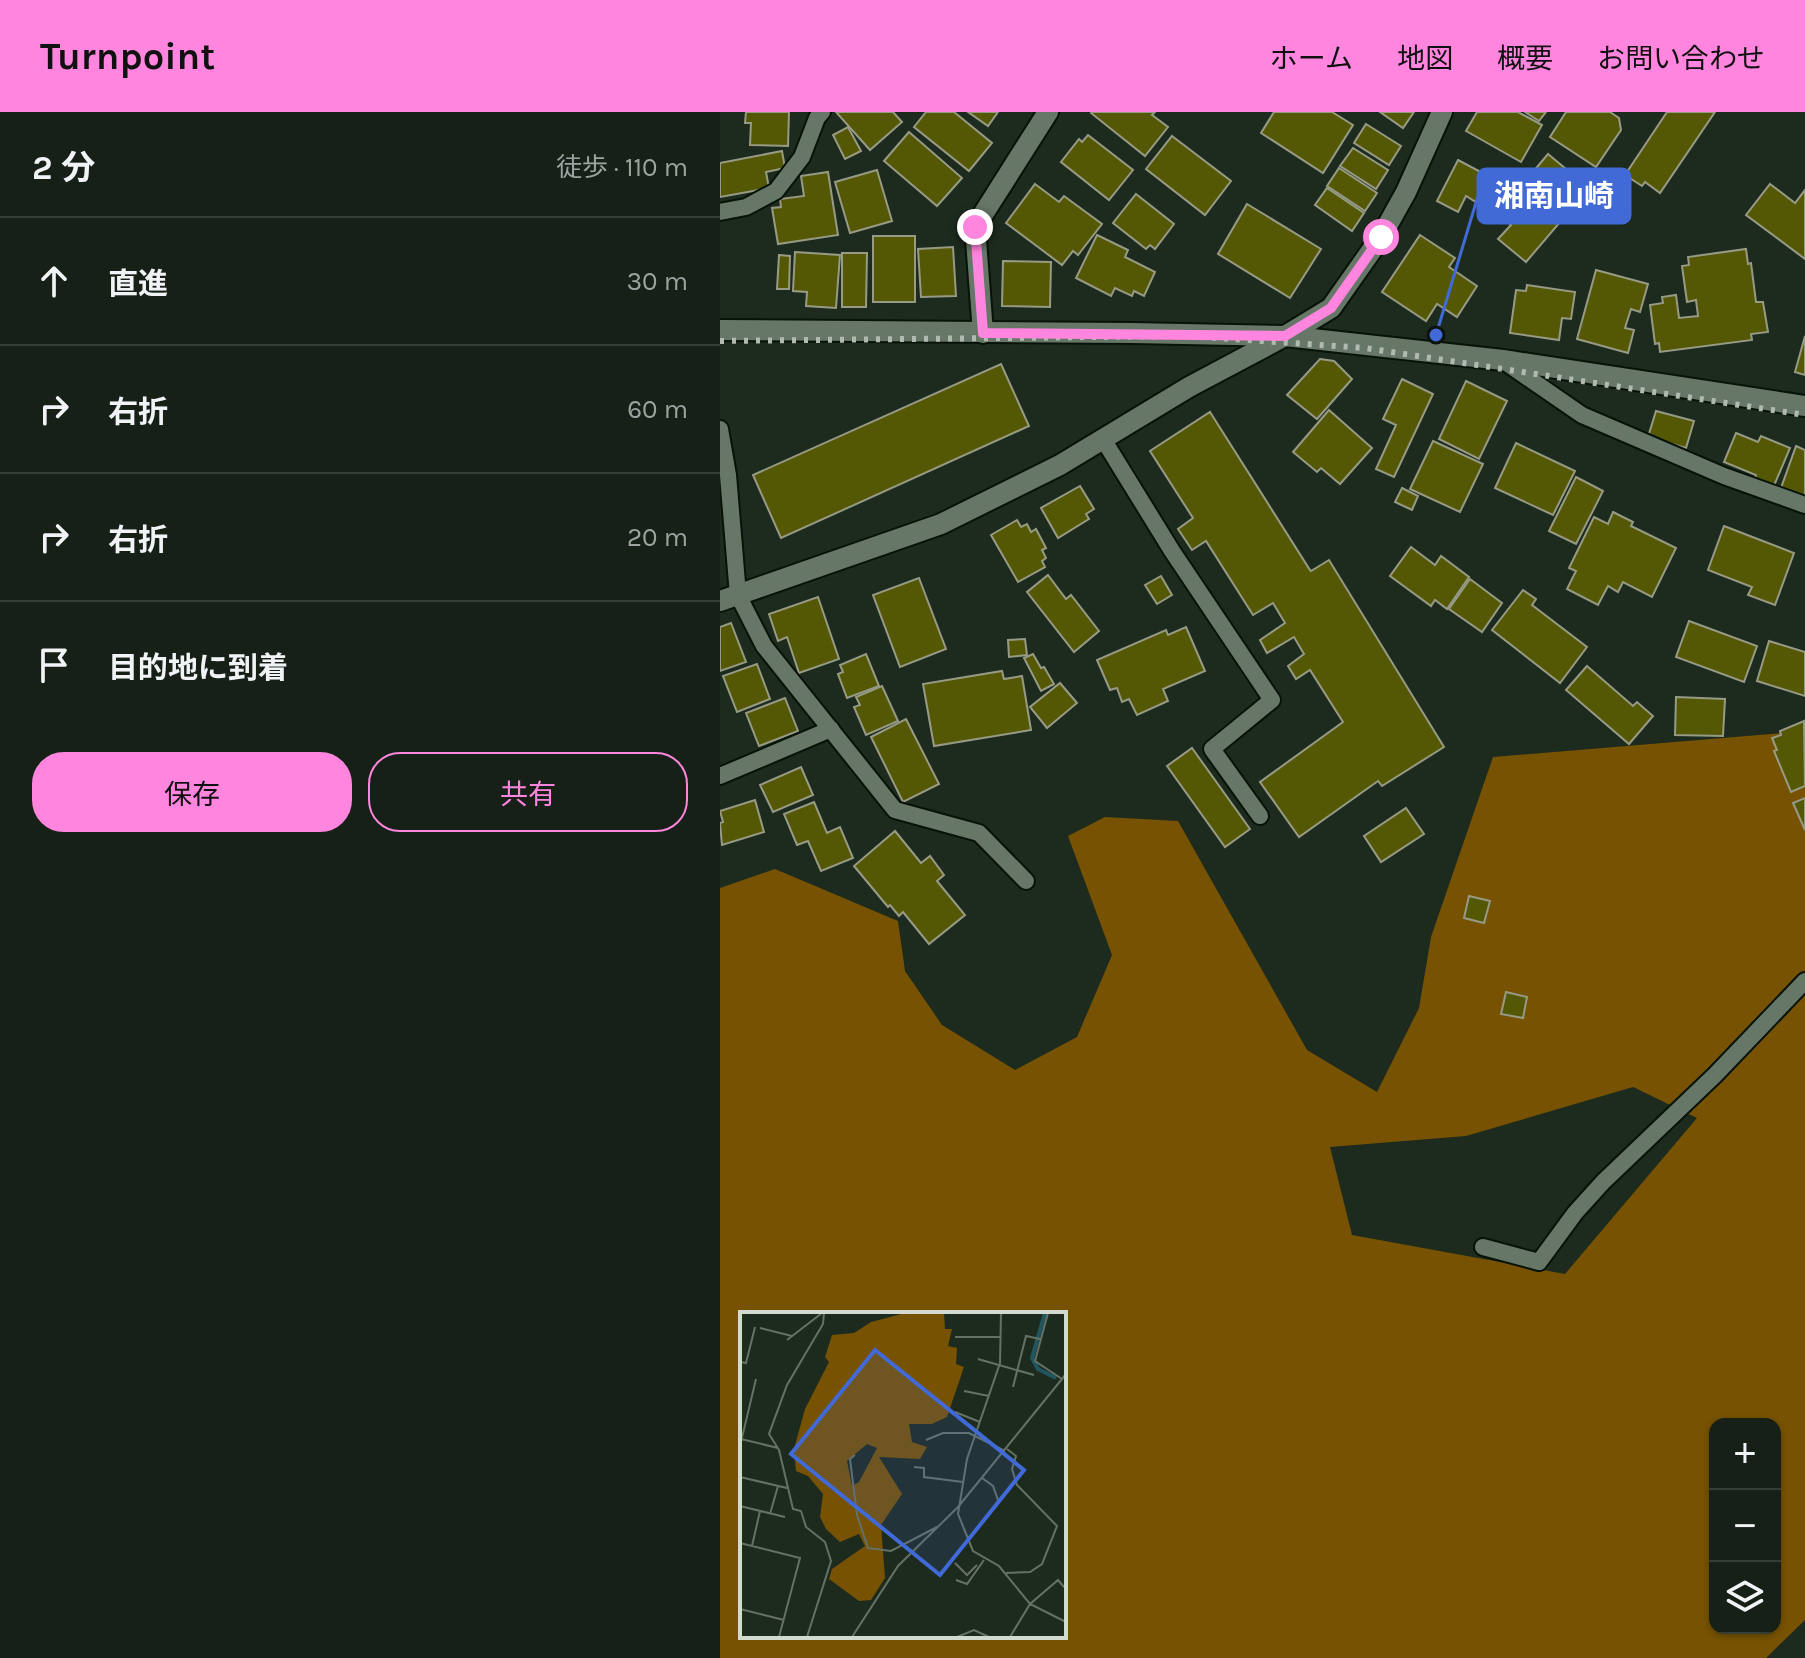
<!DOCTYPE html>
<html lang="ja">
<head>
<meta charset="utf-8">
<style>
  body { margin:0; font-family:Karla,"Noto Sans JP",sans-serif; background:#1f281f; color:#f1f3f6 }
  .controls { position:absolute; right:24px; bottom:24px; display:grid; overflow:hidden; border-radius:16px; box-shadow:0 2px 6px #0004 }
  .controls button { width:72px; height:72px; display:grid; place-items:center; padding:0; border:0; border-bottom:2px solid #353e35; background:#162016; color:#f1f3f6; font:40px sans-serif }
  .stop { position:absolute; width:24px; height:24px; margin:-18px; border:6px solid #ff85de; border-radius:50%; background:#fff }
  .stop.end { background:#ff85de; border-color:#fff; box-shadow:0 2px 8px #0008 }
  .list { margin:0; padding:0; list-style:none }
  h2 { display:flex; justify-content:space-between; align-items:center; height:104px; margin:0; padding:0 32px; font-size:34px }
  h2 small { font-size:26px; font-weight:400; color:#9ea3a1 }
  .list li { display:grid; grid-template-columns:52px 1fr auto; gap:24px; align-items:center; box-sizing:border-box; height:128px; padding:0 32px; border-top:2px solid #353e35 }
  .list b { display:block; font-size:30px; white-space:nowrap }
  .list em { font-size:26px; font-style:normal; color:#9ea3a1 }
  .actions { display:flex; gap:16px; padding:24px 32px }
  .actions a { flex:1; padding:18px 0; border:2px solid #ff85de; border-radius:32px; text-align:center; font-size:28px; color:#ff85de }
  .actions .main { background:#ff85de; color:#111 }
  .icon { flex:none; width:44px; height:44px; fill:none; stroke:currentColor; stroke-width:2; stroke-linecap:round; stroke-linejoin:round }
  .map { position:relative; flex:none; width:1085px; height:1546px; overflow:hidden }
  header { display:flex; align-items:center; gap:48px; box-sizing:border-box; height:112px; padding:0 40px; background:#ff85de; color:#111 }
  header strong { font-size:38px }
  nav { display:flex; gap:44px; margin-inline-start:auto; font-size:28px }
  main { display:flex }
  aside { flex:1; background:#162016 }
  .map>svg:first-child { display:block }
  .forest { fill:#765202; fill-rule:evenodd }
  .building { fill:#545805; stroke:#979a85; stroke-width:2 }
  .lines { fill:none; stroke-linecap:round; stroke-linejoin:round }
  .lane-casing { stroke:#071308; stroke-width:20 }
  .street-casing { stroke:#071308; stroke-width:24 }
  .secondary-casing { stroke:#071308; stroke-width:24 }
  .lane { stroke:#667667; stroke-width:16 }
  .street { stroke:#667667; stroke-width:20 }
  .secondary { stroke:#667667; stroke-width:20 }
  .rail { stroke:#b0bab1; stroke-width:6; stroke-dasharray:4 8; stroke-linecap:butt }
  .route { stroke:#ff85de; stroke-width:10 }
  .inset-river { fill:none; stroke:#215661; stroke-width:4 }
  .inset-road { fill:none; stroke:#657166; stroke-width:2 }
  .view { fill:#416ad7; fill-opacity:0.15; stroke:#416ad7; stroke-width:4 }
  .inset-edge { fill:none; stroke:#d2dbd2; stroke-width:4 }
  .leader { fill:none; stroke:#416ad7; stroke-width:3 }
  .callout-dot { fill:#416ad7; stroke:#0c120c; stroke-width:3 }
  .callout { fill:#416ad7; stroke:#416ad7; stroke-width:3 }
  .callout-label { font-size:30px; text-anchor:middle; font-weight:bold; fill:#fff }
</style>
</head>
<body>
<header>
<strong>Turnpoint</strong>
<nav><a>ホーム</a><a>地図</a><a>概要</a><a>お問い合わせ</a></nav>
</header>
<main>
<aside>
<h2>2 分<small>徒歩 · 110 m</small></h2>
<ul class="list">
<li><svg class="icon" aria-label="ahead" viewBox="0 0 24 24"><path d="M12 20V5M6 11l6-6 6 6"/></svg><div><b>直進</b></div><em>30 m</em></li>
<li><svg class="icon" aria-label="right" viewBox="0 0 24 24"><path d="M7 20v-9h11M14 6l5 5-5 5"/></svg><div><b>右折</b></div><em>60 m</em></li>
<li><svg class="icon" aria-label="right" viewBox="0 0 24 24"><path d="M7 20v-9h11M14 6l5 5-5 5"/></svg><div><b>右折</b></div><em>20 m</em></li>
<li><svg class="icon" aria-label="arrive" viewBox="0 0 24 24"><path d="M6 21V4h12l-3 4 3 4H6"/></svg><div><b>目的地に到着</b></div></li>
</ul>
<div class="actions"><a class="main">保存</a><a>共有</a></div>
</aside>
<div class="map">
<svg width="1085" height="1546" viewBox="0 0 1085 1546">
  <rect width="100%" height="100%" fill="#1d2b1e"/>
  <path class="forest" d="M 1085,609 L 1085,1508 L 1046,1546 L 0,1546 L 0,776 L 55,757 L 178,809 L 185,859 L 222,913 L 295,958 L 357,925 L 392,843 L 348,724 L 385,705 L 458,709 L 587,938 L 657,980 L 699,896 L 711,825 L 773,645 L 1074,620 ZM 913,975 L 977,1006 L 845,1162 L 632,1123 L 610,1035 L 746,1024 ZM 22,1202 L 344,1202 L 344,1524 L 22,1524 ZM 995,1312 L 1055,1312 L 1055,1516 L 995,1516 Z"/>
  <g class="building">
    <path d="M 26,0 L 69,0 L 68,34 L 30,33 L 31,11 L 25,11 Z"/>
    <path d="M 116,0 L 173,0 L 182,10 L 150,38 Z"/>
    <path d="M 206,0 L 234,0 L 272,31 L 249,59 L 194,15 Z"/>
    <path d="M 248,0 L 278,0 L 268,14 Z"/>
    <path d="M 372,0 L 435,0 L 432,3 L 448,15 L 425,44 L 371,1 Z"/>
    <path d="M 554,0 L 612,0 L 633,13 L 603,61 L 541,21 Z"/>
    <path d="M 660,0 L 694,0 L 683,16 Z"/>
    <path d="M 757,0 L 798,0 L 822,13 L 801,50 L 746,19 Z"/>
    <path d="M 805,0 L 826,0 L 819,9 Z"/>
    <path d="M 846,0 L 890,0 L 899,6 L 901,18 L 876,55 L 830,25 Z"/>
    <path d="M 947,0 L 995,0 L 940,81 L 925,70 L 922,74 L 905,63 Z"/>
    <path d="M 646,12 L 681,34 L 669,53 L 634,31 Z"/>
    <path d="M 128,15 L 141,39 L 125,47 L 113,23 Z"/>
    <path d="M 189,20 L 242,66 L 217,94 L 164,49 Z"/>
    <path d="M 368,23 L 413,58 L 389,88 L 341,50 L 359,27 L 362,30 Z"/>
    <path d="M 452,24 L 511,69 L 485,103 L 426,57 Z"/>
    <path d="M 633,36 L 668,58 L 656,77 L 620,54 Z"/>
    <path d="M 62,39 L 65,56 L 46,60 L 49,76 L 0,85 L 0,51 Z"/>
    <path d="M 828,42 L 869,76 L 806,150 L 778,127 L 791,113 L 775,99 L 798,71 L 802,73 Z"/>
    <path d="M 738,48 L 772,66 L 759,92 L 746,84 L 738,100 L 717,89 Z"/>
    <path d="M 619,56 L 657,81 L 645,99 L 607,74 Z"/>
    <path d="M 157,58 L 172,109 L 130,121 L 115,70 Z"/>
    <path d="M 108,60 L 118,123 L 58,132 L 52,96 L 61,95 L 60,87 L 84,84 L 81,64 Z"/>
    <path d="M 315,72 L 339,90 L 344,84 L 382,112 L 358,143 L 353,139 L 342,153 L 286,111 Z"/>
    <path d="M 1050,72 L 1075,91 L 1085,78 L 1085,147 L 1026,103 Z"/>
    <path d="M 607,76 L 644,101 L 632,119 L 595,93 Z"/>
    <path d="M 416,82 L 454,112 L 435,137 L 430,133 L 426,137 L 393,111 Z"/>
    <path d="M 527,92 L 601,137 L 570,186 L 498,142 Z"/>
    <path d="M 377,123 L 408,138 L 405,145 L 435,160 L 424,184 L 414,179 L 412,184 L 395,176 L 391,184 L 356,166 Z"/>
    <path d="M 700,123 L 735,146 L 729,155 L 757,174 L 737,205 L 717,192 L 706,209 L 662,180 Z"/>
    <rect x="153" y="124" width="42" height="66"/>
    <path d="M 233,135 L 236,184 L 201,185 L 198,137 Z"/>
    <path d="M 1026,137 L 1028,152 L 1031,151 L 1036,190 L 1043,190 L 1048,220 L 1031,222 L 1032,228 L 940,240 L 939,231 L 935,232 L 930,193 L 943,191 L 942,185 L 956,183 L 959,206 L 978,204 L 976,188 L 967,190 L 962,154 L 969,153 L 968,145 Z"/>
    <path d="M 75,140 L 120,143 L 116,196 L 86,194 L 87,180 L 73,179 Z"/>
    <path d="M 122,141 L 147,141 L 146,195 L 122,195 Z"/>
    <path d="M 59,143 L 70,144 L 69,177 L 57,177 Z"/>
    <path d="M 283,149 L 331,150 L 330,195 L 282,194 Z"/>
    <path d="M 876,158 L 928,172 L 920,200 L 911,197 L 905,216 L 914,218 L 908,241 L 857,227 Z"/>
    <path d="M 807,173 L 855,180 L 851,207 L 842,206 L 839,228 L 790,221 L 796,178 L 806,179 Z"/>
    <path d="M 1085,224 L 1085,263 L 1075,260 Z"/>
    <path d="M 600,247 L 614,249 L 632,267 L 597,307 L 567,283 Z"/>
    <path d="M 281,252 L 309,314 L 61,426 L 33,363 Z"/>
    <path d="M 682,267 L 713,282 L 674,365 L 656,357 L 676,313 L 663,307 Z"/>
    <path d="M 746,269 L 787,289 L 759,347 L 719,327 Z"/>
    <path d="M 609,298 L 652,336 L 620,372 L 601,356 L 597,360 L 573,340 Z"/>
    <path d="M 936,299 L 974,309 L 966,336 L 928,325 Z"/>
    <path d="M 490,300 L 590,458 L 591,459 L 609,448 L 724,635 L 662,674 L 658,669 L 579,725 L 540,670 L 623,610 L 590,558 L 576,567 L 568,554 L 584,542 L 574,525 L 547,541 L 540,528 L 565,511 L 553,491 L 533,503 L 486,429 L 472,438 L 458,417 L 473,406 L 430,339 Z"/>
    <path d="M 1016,321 L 1038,330 L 1041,324 L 1070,336 L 1053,376 L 1035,367 L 1036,363 L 1004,350 Z"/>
    <path d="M 713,329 L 763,352 L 740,400 L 690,377 Z"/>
    <path d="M 796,331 L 855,359 L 833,403 L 775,376 Z"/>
    <path d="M 1076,334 L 1085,338 L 1085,386 L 1061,376 Z"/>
    <path d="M 856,365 L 883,379 L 856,432 L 829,419 Z"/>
    <path d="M 360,374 L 374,397 L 366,402 L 369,407 L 338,426 L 321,396 Z"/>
    <path d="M 682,376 L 698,384 L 692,398 L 675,390 Z"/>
    <path d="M 893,400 L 913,410 L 911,414 L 956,436 L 932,485 L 903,470 L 898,480 L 888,474 L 878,493 L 847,477 L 856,459 L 849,456 L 874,405 L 888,412 Z"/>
    <path d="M 297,408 L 301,415 L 307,412 L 311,420 L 316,417 L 326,436 L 322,438 L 326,446 L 322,449 L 325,455 L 298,470 L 271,423 Z"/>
    <path d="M 1004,414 L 1074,441 L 1055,493 L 1028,483 L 1032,475 L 988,458 Z"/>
    <path d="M 691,435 L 715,453 L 721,444 L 749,465 L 727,497 L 715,488 L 711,494 L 670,464 Z"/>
    <path d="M 328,463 L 346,487 L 351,483 L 379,519 L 354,540 L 307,480 Z"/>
    <path d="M 441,464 L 452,483 L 437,492 L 425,473 Z"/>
    <path d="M 199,466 L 226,537 L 180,555 L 153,483 Z"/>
    <path d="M 750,467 L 782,491 L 762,520 L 729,497 Z"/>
    <path d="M 803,478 L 816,487 L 812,493 L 867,535 L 840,571 L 772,518 Z"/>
    <path d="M 98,485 L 119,547 L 79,561 L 67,525 L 58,529 L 49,502 Z"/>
    <path d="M 969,509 L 1037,534 L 1024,570 L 956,545 Z"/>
    <path d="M 11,511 L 26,550 L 0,559 L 0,515 Z"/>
    <path d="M 466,515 L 485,559 L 443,577 L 448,589 L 417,603 L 409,587 L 402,590 L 397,576 L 390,578 L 377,548 L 446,518 L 448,523 Z"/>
    <path d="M 305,527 L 307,543 L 289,545 L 288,528 Z"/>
    <path d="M 1049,529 L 1085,540 L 1085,584 L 1037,569 Z"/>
    <path d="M 146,542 L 159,574 L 127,586 L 118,562 L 123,560 L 120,553 Z"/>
    <path d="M 313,542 L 321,556 L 324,555 L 334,572 L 321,579 L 304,546 Z"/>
    <path d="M 37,552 L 50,587 L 17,600 L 3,564 Z"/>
    <path d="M 867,554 L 913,594 L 917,590 L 933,604 L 909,632 L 846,578 Z"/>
    <path d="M 282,559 L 284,567 L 302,564 L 311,618 L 214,634 L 203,572 Z"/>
    <path d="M 340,571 L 357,591 L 327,616 L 310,595 Z"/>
    <path d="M 162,574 L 178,609 L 146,623 L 134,595 L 140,593 L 136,585 Z"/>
    <path d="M 956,585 L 1005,587 L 1003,624 L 955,623 Z"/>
    <path d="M 65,586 L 78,619 L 39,634 L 26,601 Z"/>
    <path d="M 186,607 L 219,672 L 183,690 L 151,625 Z"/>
    <path d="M 1084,609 L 1085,674 L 1071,680 L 1054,639 L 1057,638 L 1052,626 L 1061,623 L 1060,619 Z"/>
    <path d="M 472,636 L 530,717 L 505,735 L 447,654 Z"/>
    <path d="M 81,655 L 93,683 L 53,700 L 40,673 Z"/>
    <path d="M 1085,686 L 1085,718 L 1073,691 Z"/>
    <path d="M 35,688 L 44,720 L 2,733 L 0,711 L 3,710 L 0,699 Z"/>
    <path d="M 94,690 L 107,721 L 120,715 L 133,746 L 101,759 L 88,729 L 77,733 L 64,702 Z"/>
    <path d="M 686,696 L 704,722 L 661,750 L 644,724 Z"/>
    <path d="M 175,719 L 201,751 L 210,744 L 224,763 L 217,769 L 245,803 L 209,832 L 183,800 L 179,804 L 170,793 L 168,795 L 134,754 Z"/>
    <path d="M 749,784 L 770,789 L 764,811 L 744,806 Z"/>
    <path d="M 786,880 L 807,885 L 803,906 L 781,902 Z"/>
  </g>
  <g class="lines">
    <g class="lane-casing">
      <g id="lane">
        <path d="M 0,100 L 26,95 L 56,79 L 82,45 L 97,6 L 102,0"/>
        <path d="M 785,250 L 862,303 L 1004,364 L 1085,393"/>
        <path d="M 0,317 L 8,363 L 18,483 L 44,534 L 175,698 L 259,721 L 306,769"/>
        <path d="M 383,327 L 452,439 L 552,588 L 492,637 L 540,704"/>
        <path d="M 0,664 L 111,617"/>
        <path d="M 763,1135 L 819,1150 L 855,1101 L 883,1070 L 995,963 L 1085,869"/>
      </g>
    </g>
    <g class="street-casing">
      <g id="street">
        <path d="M 263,221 L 255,115 L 328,0"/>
        <path d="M 565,224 L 611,196 L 661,125 L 686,80 L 722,0"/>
      </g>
    </g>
    <g class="secondary-casing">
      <g id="secondary">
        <path d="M 0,218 L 412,221 L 565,224 L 783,248 L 1085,294"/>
        <path d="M 0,489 L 221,412 L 340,353 L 469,275 L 563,225"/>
      </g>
    </g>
    <use href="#lane" class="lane"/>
    <use href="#street" class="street"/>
    <use href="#secondary" class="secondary"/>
    <path class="rail" d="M 0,229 L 468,224 L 645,236 L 1085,303"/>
  </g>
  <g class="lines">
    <path class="route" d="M 255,115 L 263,221 L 565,224 L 611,196 L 661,125"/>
  </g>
  <g transform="translate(20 1200)">
    <rect width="326" height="326" fill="#1d2b1e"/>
    <path d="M 165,1 L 204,1 L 205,17 L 212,17 L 208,34 L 217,36 L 216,52 L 224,55 L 207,105 L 192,112 L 169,112 L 172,130 L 187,135 L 180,147 L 139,145 L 162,182 L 141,213 L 145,266 L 131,288 L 119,289 L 89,267 L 92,257 L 125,234 L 119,222 L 100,230 L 86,217 L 80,205 L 83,182 L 68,164 L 56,159 L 54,137 L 65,97 L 89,50 L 85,45 L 92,23 L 114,21 L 131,10 ZM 127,132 L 137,136 L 119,170 L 112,174 L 107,149 Z" fill="#765202" fill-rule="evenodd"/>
    <path class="inset-river" d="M 305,1 L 292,46 L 298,57 L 316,66"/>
    <path class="inset-road" d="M 261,1 L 260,51 L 227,147 L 218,202 L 233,239 L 259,254 L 290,292 L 326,310M 308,1 L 295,49 L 322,67M 20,16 L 52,24M 215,25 L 261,25M 47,28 L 82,1M 238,47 L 294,63M 0,50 L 6,51 L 15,15M 273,75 L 286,24 L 300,27M 224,79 L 249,84M 215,100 L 240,110M 1,127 L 38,136M 186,128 L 203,121 L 229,121 L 265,139M 0,134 L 16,67M 115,143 L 110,147 L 117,203 L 128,236 L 151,239 L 197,215M 174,155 L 184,156 L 184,165 L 223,170M 0,165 L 47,176M 242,166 L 253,174 L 259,191M 0,194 L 45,205M 30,202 L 38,174M 0,231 L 60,246 L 39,325M 12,234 L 20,199M 215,251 L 227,263 L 237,253M 266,261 L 290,260 L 302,252 L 317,214 L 277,173 L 272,157 L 276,144 L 267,137M 216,268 L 227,272 L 244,248M 0,297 L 44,308M 67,325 L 91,249 L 85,230 L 66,215 L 61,199 L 53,197 L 39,138 L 29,122 L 47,73 L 83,12 L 84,1M 112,325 L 158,254 L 218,195 L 326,62M 217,325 L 234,318 L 249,325M 270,325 L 290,292 L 318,268 L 324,275"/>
    <path class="view" d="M 135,38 L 284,158 L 200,263 L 51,142 Z"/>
    <rect width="326" height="326" class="inset-edge"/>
  </g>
  <path class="leader" d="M716 223L758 84"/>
  <circle class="callout-dot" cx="716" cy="223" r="8"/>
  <rect class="callout" x="758" y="57" width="152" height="54" rx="8"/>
  <g class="callout-label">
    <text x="834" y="94">湘南山崎</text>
  </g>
</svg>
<div class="controls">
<button>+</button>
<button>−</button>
<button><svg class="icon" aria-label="layers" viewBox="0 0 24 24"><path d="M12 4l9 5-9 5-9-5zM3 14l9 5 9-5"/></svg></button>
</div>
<div class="stop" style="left:661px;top:125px"></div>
<div class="stop end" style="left:255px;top:115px"></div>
</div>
</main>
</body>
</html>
